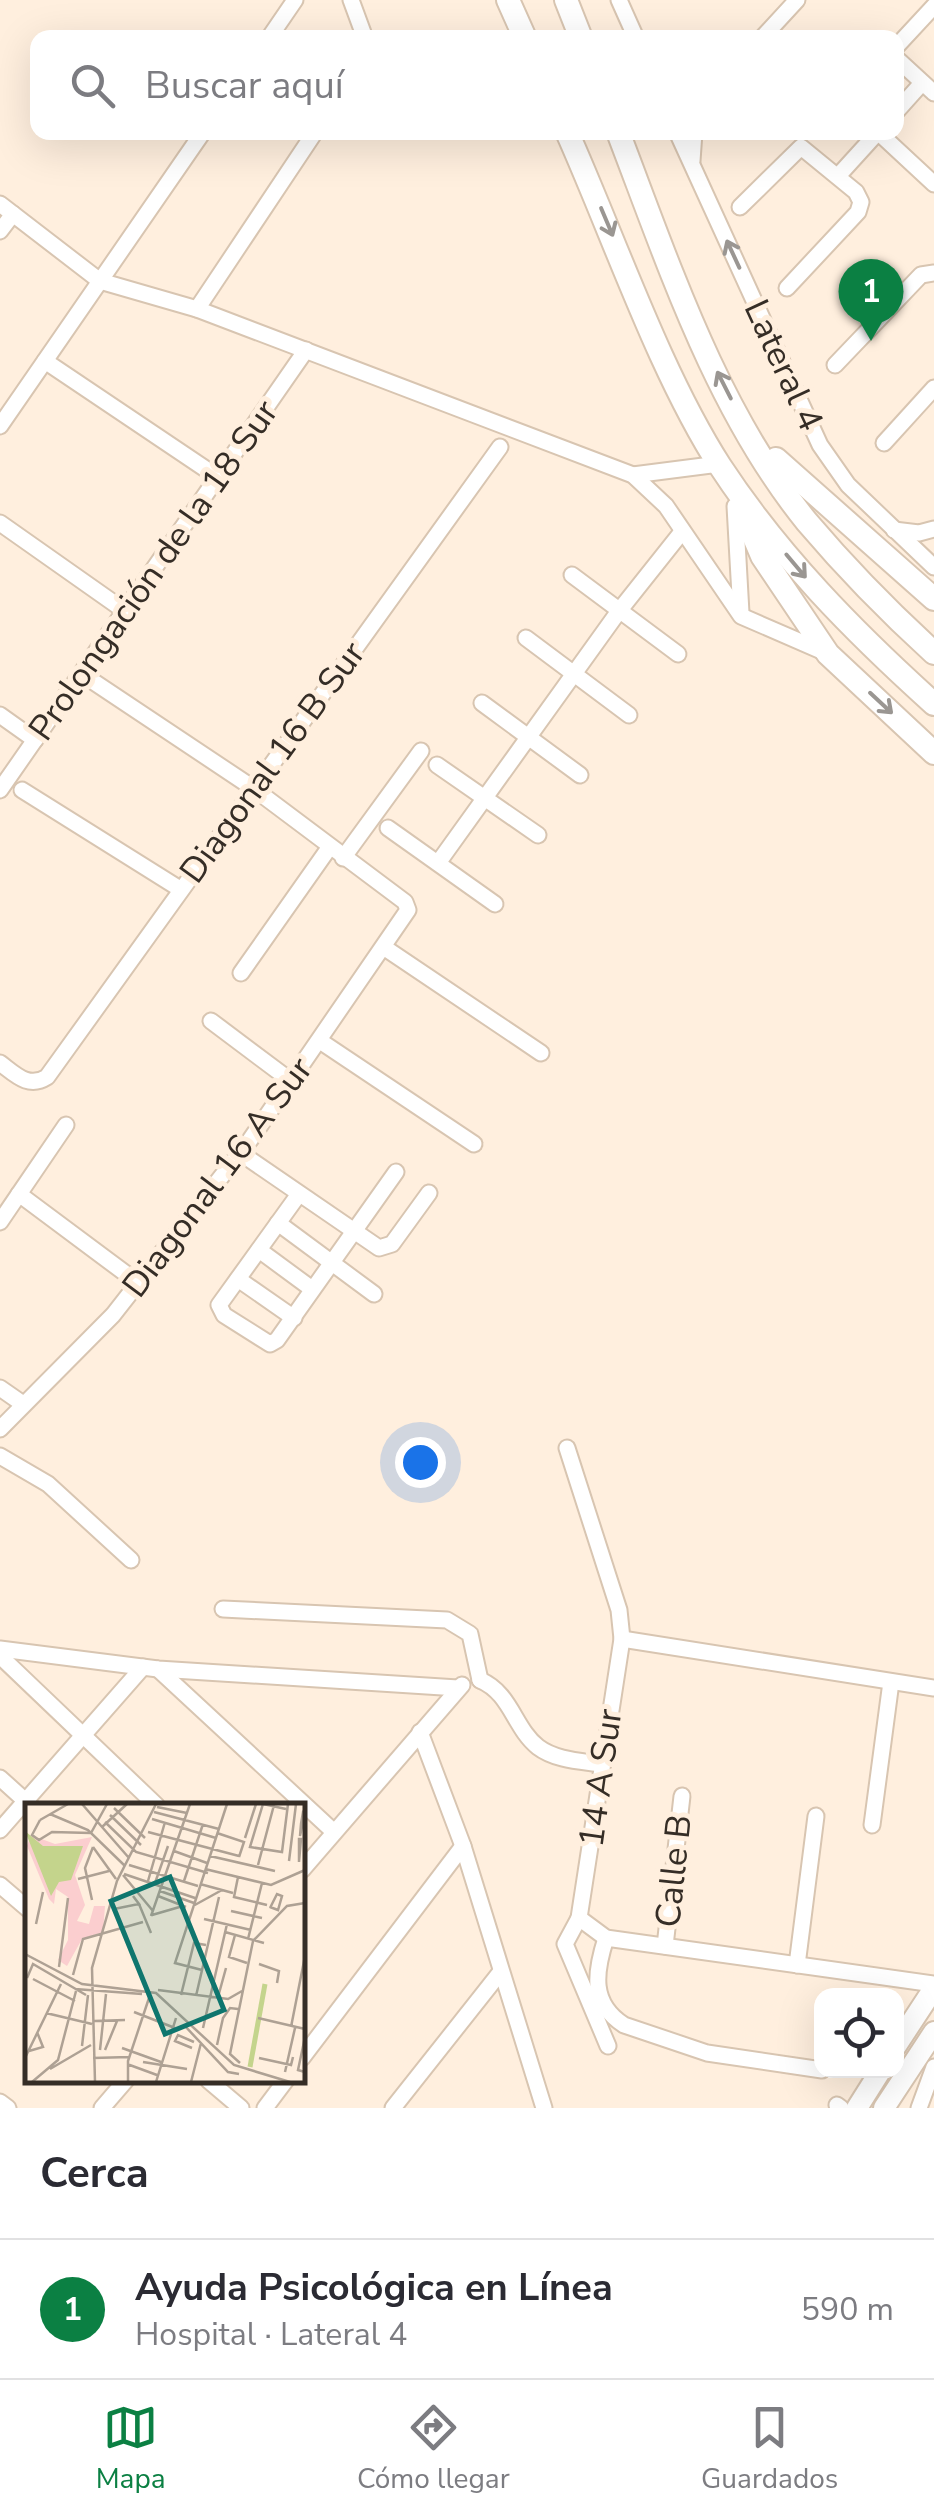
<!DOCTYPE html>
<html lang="es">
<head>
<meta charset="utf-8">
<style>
  body { margin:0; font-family:"Nunito Sans",sans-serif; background:#f2f2f3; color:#2b2b33 }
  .controls { position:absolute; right:30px; bottom:30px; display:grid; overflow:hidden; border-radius:20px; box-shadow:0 10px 40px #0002 }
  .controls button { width:90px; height:90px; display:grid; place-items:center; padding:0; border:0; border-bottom:2px solid #e1e1e2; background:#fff; color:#2b2b33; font:50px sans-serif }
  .you { position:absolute; left:420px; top:1462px; width:35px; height:35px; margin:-25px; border:8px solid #fff; border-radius:50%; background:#1a73e8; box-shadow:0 0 0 15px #1a73e833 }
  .badge { display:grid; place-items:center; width:65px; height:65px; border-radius:50%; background:#0b8043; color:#fff; font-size:32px; font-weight:700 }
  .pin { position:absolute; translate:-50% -82px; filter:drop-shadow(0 2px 5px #0008) }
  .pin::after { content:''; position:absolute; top:52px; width:35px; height:30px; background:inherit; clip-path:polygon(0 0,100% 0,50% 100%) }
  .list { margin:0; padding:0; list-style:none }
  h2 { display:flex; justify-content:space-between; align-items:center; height:130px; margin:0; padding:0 40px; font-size:42px }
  h2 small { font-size:32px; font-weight:400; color:#7c7c81 }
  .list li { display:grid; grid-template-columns:65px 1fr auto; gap:30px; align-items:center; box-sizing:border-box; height:140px; padding:0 40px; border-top:2px solid #e1e1e2 }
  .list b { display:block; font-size:38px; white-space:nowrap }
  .list p { margin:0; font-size:32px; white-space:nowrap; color:#7c7c81 }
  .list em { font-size:32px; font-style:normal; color:#7c7c81 }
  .icon { flex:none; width:55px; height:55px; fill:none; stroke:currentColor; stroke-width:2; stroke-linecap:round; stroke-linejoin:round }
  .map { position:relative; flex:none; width:934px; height:2108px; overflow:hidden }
  .search { position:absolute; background:#fff; box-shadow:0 10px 40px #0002; left:30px; right:30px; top:30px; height:110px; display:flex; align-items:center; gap:25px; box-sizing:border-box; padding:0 35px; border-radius:20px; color:#7c7c81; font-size:38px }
  .sheet { height:270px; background:#fff }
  nav { display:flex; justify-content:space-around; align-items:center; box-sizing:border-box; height:140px; border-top:2px solid #e1e1e2; background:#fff; font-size:28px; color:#7c7c81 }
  nav a { display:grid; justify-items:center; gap:5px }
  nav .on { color:#0b8043 }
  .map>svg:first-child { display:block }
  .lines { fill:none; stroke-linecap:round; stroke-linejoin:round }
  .minor-casing { stroke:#d8c5b1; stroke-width:19 }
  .major-casing { stroke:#d8c5b1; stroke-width:24 }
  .highway-casing { stroke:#d8c5b1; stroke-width:26 }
  .minor { stroke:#fff; stroke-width:15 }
  .major { stroke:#fff; stroke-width:20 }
  .highway { stroke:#fff; stroke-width:22 }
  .oneway { stroke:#9a9692 }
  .labels { text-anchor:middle; stroke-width:10; stroke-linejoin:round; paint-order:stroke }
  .street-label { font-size:35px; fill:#352d26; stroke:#ffefde }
  .inset-river { fill:none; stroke:#c4d48c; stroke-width:5 }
  .inset-road { fill:none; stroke:#aea194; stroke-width:2.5 }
  .view { fill:#0f766e; fill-opacity:0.15; stroke:#0f766e; stroke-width:5 }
  .inset-edge { fill:none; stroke:#352d26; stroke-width:5 }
</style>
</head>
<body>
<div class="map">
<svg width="934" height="2108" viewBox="0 0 934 2108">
  <rect width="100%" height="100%" fill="#ffefde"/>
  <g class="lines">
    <g class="minor-casing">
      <g id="minor">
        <path d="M 351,0 L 365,38"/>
        <path d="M 619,0 L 636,38"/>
        <path d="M 269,38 L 295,0"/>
        <path d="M 762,38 L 797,0"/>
        <path d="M 896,47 L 934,6"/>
        <path d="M 896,58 L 934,93"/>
        <path d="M 896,112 L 922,83"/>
        <path d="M 677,132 L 820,445 L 848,485 L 934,567"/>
        <path d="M 692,161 L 694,132"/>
        <path d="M 838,176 L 878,132 L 934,184"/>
        <path d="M 0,204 L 100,281 L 197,309 L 633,475 L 666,506 L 741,616 L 824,652"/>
        <path d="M 740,207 L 801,147 L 856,192 L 861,202 L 858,212 L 787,288"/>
        <path d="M 0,231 L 13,214"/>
        <path d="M 197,309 L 315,132"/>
        <path d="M 45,361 L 219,478"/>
        <path d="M 835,365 L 921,275 L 934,273"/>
        <path d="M 0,426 L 203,132"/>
        <path d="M 884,443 L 934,388"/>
        <path d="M 633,475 L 719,464"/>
        <path d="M 735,506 L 741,613"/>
        <path d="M 0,523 L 125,611"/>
        <path d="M 894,530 L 919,533 L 934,529"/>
        <path d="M 572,575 L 678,654"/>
        <path d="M 526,638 L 629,715"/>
        <path d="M 482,703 L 580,775"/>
        <path d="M 0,715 L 35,740"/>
        <path d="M 437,765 L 538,835"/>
        <path d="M 0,790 L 306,350"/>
        <path d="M 22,790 L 180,889"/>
        <path d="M 388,828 L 495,904"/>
        <path d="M 343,858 L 421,751"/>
        <path d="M 438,863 L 619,611 L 681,533"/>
        <path d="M 385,948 L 541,1053"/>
        <path d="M 241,973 L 329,848"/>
        <path d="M 211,1021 L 291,1081"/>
        <path d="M 320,1041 L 474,1144"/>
        <path d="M 0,1063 C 15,1074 28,1089 47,1077 L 500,447"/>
        <path d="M 239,1152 L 379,1248 L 392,1244 L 429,1193"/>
        <path d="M 19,1194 L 137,1282"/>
        <path d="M 299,1194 L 219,1305 L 224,1315 L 270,1344 L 277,1340 L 396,1172"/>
        <path d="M 0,1222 L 66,1125"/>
        <path d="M 278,1223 L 374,1294"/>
        <path d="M 259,1250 L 312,1289"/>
        <path d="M 238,1279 L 294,1318"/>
        <path d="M 0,1388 L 23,1404"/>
        <path d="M 0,1429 L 113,1315 L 250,1140 L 408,910 L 405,902 L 253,788 L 82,674"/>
        <path d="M 567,1448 L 619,1610 L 622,1639 L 579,1918"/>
        <path d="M 0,1456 L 48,1484 L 131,1560"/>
        <path d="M 223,1609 L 447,1620 L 470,1634 L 480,1680"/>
        <path d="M 622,1639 L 934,1688"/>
        <path d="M 0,1649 L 158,1669 L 458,1688"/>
        <path d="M 0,1656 L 157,1806"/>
        <path d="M 158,1669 L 334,1832"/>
        <path d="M 480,1680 C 511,1693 514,1728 538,1747 C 555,1760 580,1761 600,1764"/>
        <path d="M 420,1732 L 463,1846 L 544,2108"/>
        <path d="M 0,1778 L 31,1806"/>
        <path d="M 872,1825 L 891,1682"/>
        <path d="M 0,1830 L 143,1667"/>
        <path d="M 302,1870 L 462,1685"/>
        <path d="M 0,1885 L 28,1909"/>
        <path d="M 606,1938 C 595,1972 590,2003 624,2025 L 707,2053 L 822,2070"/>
        <path d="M 665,1946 L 682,1796"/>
        <path d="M 797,1965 L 816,1816"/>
        <path d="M 608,2046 L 565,1944 L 579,1918 L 606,1938 L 934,1984"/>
        <path d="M 302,2058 L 463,1846"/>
        <path d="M 208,2080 L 241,2108"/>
        <path d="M 0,2102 L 8,2108"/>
        <path d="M 837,2105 L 841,2108"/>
        <path d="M 102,2108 L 126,2080"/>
        <path d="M 265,2108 L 286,2080"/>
        <path d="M 393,2108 L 499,1974"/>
        <path d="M 919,2108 L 934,2067"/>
      </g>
    </g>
    <g class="major-casing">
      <g id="major">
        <path d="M 896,2046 L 934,1988"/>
        <path d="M 857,2108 L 881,2070"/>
        <path d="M 884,2108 L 934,2032"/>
      </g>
    </g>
    <g class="highway-casing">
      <g id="highway">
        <path d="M 508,0 L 525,38"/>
        <path d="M 566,0 L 581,38"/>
        <path d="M 567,132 C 614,237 659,371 720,466 C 779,556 854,632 934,704"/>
        <path d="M 618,132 C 669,265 716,410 807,522 C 846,568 889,612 934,653"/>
        <path d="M 776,459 L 934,599"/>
        <path d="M 741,507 L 762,556 L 828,654 L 934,753"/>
      </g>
    </g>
    <use href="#minor" class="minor"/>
    <use href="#major" class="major"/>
    <use href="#highway" class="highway"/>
  </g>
  <defs><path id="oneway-shaft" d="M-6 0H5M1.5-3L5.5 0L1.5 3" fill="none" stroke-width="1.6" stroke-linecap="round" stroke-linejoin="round" transform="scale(2.5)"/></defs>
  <g class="oneway">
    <use href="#oneway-shaft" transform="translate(607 222) rotate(67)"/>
    <use href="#oneway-shaft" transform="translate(733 254) rotate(-115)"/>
    <use href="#oneway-shaft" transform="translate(724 385) rotate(-117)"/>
    <use href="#oneway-shaft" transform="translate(796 566) rotate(50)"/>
    <use href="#oneway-shaft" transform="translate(881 703) rotate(43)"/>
  </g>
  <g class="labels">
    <g class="street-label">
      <text transform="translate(784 365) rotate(65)" y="12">Lateral 4</text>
      <text transform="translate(153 570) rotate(-55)" y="12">Prolongación de la 18 Sur</text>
      <text transform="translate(272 762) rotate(-54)" y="12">Diagonal 16 B Sur</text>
      <text transform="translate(217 1177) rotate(-53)" y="12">Diagonal 16 A Sur</text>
      <text transform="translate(600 1778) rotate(-82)" y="12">14 A Sur</text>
      <text transform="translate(673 1871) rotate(-84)" y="12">Calle B</text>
    </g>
  </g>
  <g transform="translate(25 1803)">
    <rect width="280" height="280" fill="#ffefde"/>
    <path d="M 6,32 L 30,41 L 67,34 L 50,72 L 60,102 L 52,118 L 64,121 L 69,103 L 80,103 L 78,129 L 57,136 L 42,163 L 33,157 L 43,137 L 43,94 L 31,86 L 29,101 L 24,96 L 2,43 Z" fill="#fbcecf"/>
    <path d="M 0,28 L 18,43 L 58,43 L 46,77 L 34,79 L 26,93 Z" fill="#c4d48c"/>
    <path class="inset-river" d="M 225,264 L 240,181"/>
    <path class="inset-road" d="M 57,1 L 104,55M 132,4 L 162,10M 89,5 L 120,35M 261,6 L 238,1 L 225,44 L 257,49 L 263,1M 129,9 L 194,26M 278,9 L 280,10 L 275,33 L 276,21 ZM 25,11 L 63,27 L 99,62M 85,12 L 116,42M 127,16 L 191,35M 15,17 L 7,32 L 14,37 L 27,29 L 66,30M 15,17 L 43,1M 80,19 L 111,49 L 183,70M 77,24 L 102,1M 123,29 L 214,53M 66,30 L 82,1M 192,30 L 219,39 L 214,54M 220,35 L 231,1M 276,36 L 274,59 L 274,36 ZM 68,44 L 91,76M 149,48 L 182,60M 185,53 L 250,68M 264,58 L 271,1M 104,62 L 173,83M 233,62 L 249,2M 180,66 L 246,82 L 280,67M 99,71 L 170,95M 98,72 L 128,108M 213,74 L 209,94 L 242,102M 53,76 L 84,68M 123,78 L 140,19M 159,78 L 178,21M 130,80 L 143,43M 175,81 L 208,90M 135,88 L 169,100M 133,93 L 161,104M 67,97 L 60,65 L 68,44M 114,101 L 126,130M 168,103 L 197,87M 245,105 L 252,91 L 257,93 L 253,107 L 245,104M 89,106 L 114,101 L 108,93M 206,108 L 237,115M 127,112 L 158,103M 126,113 L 165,1M 179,116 L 226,127M 11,121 L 18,89M 200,129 L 239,140M 210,132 L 204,154 L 222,160M 223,136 L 237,80M 0,151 L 57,181 L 131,190 L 209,262 L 265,279M 234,161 L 254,168 L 252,180M 34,164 L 43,95M 177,167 L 150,160 L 202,1M 48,172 L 58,136 L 118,119M 2,175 L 8,161 L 61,192M 8,176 L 50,198M 50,186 L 117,191M 133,187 L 203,196 L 217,188M 156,192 L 169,140 L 181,142M 171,193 L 194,94M 193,194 L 201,165M 109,209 L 150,225M 21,210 L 67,221M 233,215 L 280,226M 69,218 L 100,217M 159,222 L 203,269 L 214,271M 266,224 L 280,153M 178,225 L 202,121M 280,234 L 273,267 L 280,269M 192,242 L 198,215 L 205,205 L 213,206M 57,243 L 63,192M 97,245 L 136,259M 167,245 L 150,238 L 153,232 L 169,239M 75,247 L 81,191M 80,247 L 92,218M 4,248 L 18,244 L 12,229M 0,255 L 36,181M 68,255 L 104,254M 234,255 L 266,262 L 268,254M 118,259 L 162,266M 215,260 L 205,251 L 228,138 L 262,103 L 280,100M 102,261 L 132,272M 25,266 L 66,242M 260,269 L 270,225M 7,279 L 33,257 L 51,188M 70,279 L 67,165 L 92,78 L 131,1M 103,279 L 103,258 L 124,195M 131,279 L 151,215M 166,279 L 176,240"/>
    <path class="view" d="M 145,74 L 199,207 L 140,231 L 86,98 Z"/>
    <rect width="280" height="280" class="inset-edge"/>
  </g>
</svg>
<div class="controls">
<button><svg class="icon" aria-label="locate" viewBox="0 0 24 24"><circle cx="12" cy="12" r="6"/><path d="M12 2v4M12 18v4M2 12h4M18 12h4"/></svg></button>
</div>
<div class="you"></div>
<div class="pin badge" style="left:871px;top:341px">1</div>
<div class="search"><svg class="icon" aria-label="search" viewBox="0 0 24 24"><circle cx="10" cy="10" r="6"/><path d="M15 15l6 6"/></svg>Buscar aquí</div>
</div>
<section class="sheet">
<h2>Cerca<small></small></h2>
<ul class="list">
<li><span class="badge">1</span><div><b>Ayuda Psicológica en Línea</b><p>Hospital · Lateral 4</p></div><em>590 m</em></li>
</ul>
</section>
<nav>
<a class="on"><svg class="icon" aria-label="map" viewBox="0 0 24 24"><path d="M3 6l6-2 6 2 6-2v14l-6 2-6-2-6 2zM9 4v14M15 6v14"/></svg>Mapa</a>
<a><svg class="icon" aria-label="directions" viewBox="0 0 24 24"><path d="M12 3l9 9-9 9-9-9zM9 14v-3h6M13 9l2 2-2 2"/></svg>Cómo llegar</a>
<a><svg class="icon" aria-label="saved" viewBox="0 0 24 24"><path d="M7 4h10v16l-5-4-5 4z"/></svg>Guardados</a>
</nav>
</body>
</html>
